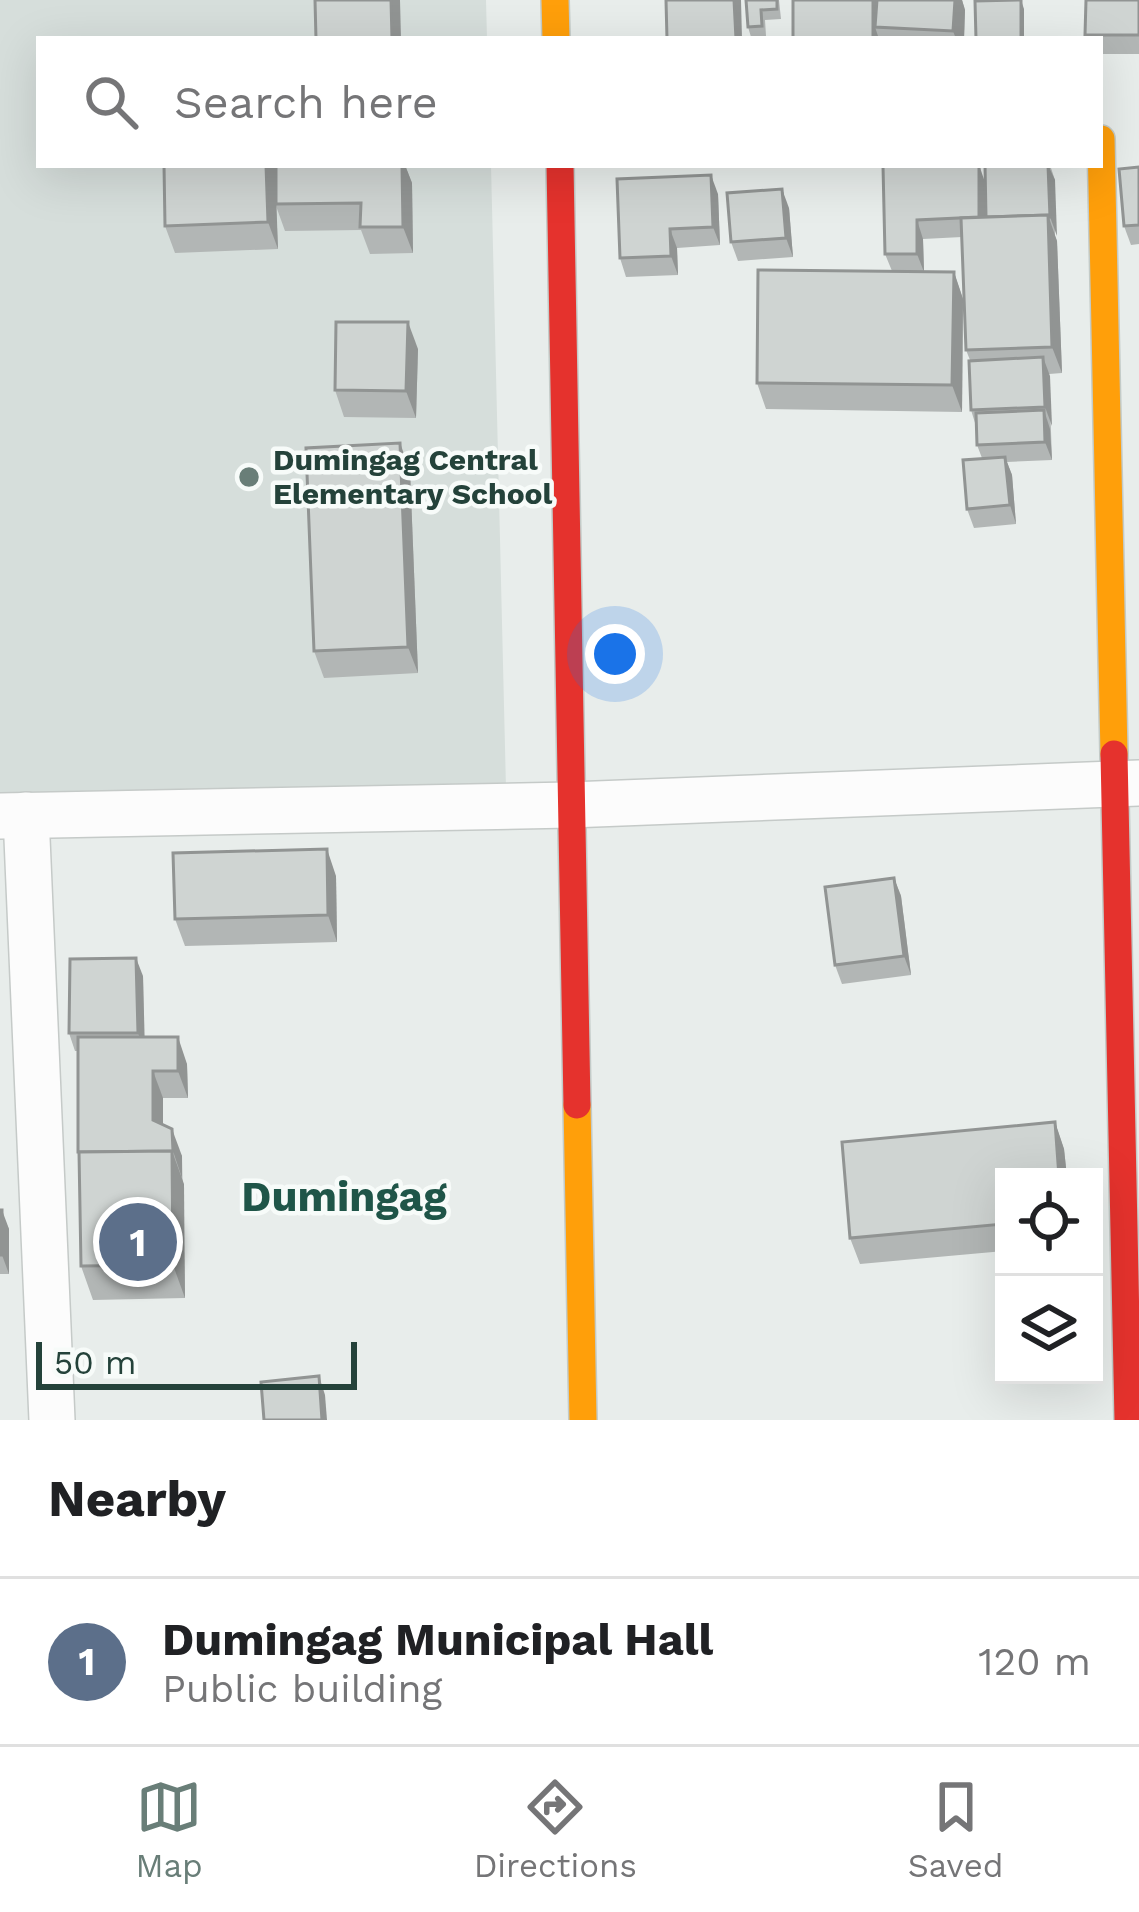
<!DOCTYPE html>
<html lang="en">
<head>
<meta charset="utf-8">
<style>
  body { margin:0; font-family:"Work Sans",sans-serif; background:#f2f2f2; color:#202124 }
  .controls { position:absolute; right:36px; bottom:36px; display:grid; overflow:hidden; border-radius:0px; box-shadow:0 12px 48px #0002 }
  .controls button { width:108px; height:108px; display:grid; place-items:center; padding:0; border:0; border-bottom:3px solid #e0e0e0; background:#fff; color:#202124; font:60px sans-serif }
  .scale { position:absolute; left:36px; bottom:30px; width:321px; box-sizing:border-box; padding-left:12px; border:6px solid #24423a; border-top:0; font-size:33px; line-height:42px; white-space:nowrap; color:#24423a; -webkit-text-stroke:9px #f7fbf9; paint-order:stroke }
  .you { position:absolute; left:615px; top:654px; width:42px; height:42px; margin:-30px; border:9px solid #fff; border-radius:50%; background:#1a73e8; box-shadow:0 0 0 18px #1a73e833 }
  .badge { display:grid; place-items:center; width:78px; height:78px; border-radius:50%; background:#697e78; color:#fff; font-size:39px; font-weight:700 }
  .pin { position:absolute; translate:-50% -50%; border:6px solid #fff; box-shadow:0 3px 12px #0006 }
  .list { margin:0; padding:0; list-style:none }
  h2 { display:flex; justify-content:space-between; align-items:center; height:156px; margin:0; padding:0 48px; font-size:51px }
  h2 small { font-size:39px; font-weight:400; color:#757577 }
  .list li { display:grid; grid-template-columns:78px 1fr auto; gap:36px; align-items:center; box-sizing:border-box; height:168px; padding:0 48px; border-top:3px solid #e0e0e0 }
  .list b { display:block; font-size:45px; white-space:nowrap }
  .list p { margin:0; font-size:39px; white-space:nowrap; color:#757577 }
  .list em { font-size:39px; font-style:normal; color:#757577 }
  .icon { flex:none; width:66px; height:66px; fill:none; stroke:currentColor; stroke-width:2; stroke-linecap:round; stroke-linejoin:round }
  .map { position:relative; flex:none; width:1139px; height:1420px; overflow:hidden }
  .search { position:absolute; background:#fff; box-shadow:0 12px 48px #0002; left:36px; right:36px; top:36px; height:132px; display:flex; align-items:center; gap:30px; box-sizing:border-box; padding:0 42px; border-radius:0px; color:#757577; font-size:45px }
  .sheet { height:324px; background:#fff }
  nav { display:flex; justify-content:space-around; align-items:center; box-sizing:border-box; height:168px; border-top:3px solid #e0e0e0; background:#fff; font-size:33px; color:#757577 }
  nav a { display:grid; justify-items:center; gap:6px }
  nav .on { color:#697e78 }
  .map>svg:first-child { display:block }
  .built { fill:#d6dedb }
  .lines { fill:none; stroke-linecap:round; stroke-linejoin:round }
  .street-casing { stroke:#c5cac8; stroke-width:48 }
  .slow-casing { stroke:#c3cbc8; stroke-width:30 }
  .jam-casing { stroke:#c3cbc8; stroke-width:30 }
  .street { stroke:#fcfcfc; stroke-width:45 }
  .slow { stroke:#ff9f0a; stroke-width:27 }
  .jam { stroke:#e5322d; stroke-width:27 }
  .wall { fill:#b2b6b5 }
  .shaded-wall { fill:#919493 }
  .building { fill:#cfd4d2; stroke:#919493; stroke-width:3 }
  .poi-dot { fill:#697e78; stroke:#f7fbf9; stroke-width:4.5 }
  .labels { text-anchor:middle; stroke-width:9; stroke-linejoin:round; paint-order:stroke }
  .poi-label { font-size:30px; font-weight:bold; fill:#24423a; stroke:#f7fbf9; text-anchor:start }
  .district-label { font-size:42px; font-weight:bold; fill:#1f5548; stroke:#f7fbf9 }
</style>
</head>
<body>
<div class="map">
<svg width="1139" height="1420" viewBox="0 0 1139 1420">
  <rect width="100%" height="100%" fill="#e8edeb"/>
  <path class="built" d="M 0,0 L 486,0 L 487,39 L 39,39 L 39,165 L 491,165 L 506,789 L 0,806 Z"/>
  <g class="lines">
    <g class="street-casing">
      <g id="street">
        <path d="M 26,815 L 52,1420"/>
        <path d="M 0,816 L 570,805 L 1139,783"/>
      </g>
    </g>
    <g class="slow-casing">
      <g id="slow">
        <path d="M 555,0 L 556,39"/>
        <path d="M 1101,139 L 1114,754"/>
        <path d="M 577,1105 L 583,1420"/>
      </g>
    </g>
    <g class="jam-casing">
      <g id="jam">
        <path d="M 560,165 L 577,1105"/>
        <path d="M 1114,754 L 1128,1420"/>
      </g>
    </g>
    <use href="#street" class="street"/>
    <use href="#slow" class="slow"/>
    <use href="#jam" class="jam"/>
  </g>
  <g class="wall">
    <path d="M 746,0 L 779,0 L 781,19 L 765,20 L 766,36 L 751,37 L 748,27 Z"/>
    <path d="M 793,0 L 962,0 L 965,10 L 964,39 L 793,39 Z"/>
    <path d="M 1139,0 L 1139,54 L 1100,54 L 1100,39 L 1087,39 L 1085,35 Z"/>
    <path d="M 276,165 L 405,165 L 412,183 L 413,253 L 370,254 L 361,230 L 285,231 L 276,206 L 278,249 L 175,253 L 165,226 Z"/>
    <path d="M 985,165 L 1050,165 L 1055,180 L 1055,236 L 1057,241 L 1062,373 L 1049,374 L 1052,460 L 1007,462 L 1012,475 L 1016,524 L 974,528 L 967,509 L 982,458 L 977,445 L 976,426 L 971,410 L 970,360 L 966,350 L 962,237 L 923,239 L 924,272 L 954,272 L 963,299 L 962,412 L 766,409 L 757,383 L 892,271 L 885,254 L 883,166 L 985,181 Z"/>
    <path d="M 1139,167 L 1139,244 L 1131,245 L 1124,226 Z"/>
    <path d="M 718,194 L 720,245 L 677,248 L 678,275 L 626,277 L 620,258 Z"/>
    <path d="M 789,208 L 793,257 L 738,261 L 731,242 Z"/>
    <path d="M 418,349 L 416,418 L 344,417 L 335,390 Z"/>
    <path d="M 410,470 L 418,673 L 324,678 L 314,651 Z"/>
    <path d="M 336,876 L 337,942 L 185,946 L 175,919 Z"/>
    <path d="M 894,878 L 901,896 L 911,975 L 842,984 L 835,965 Z"/>
    <path d="M 143,976 L 144,1037 L 187,1064 L 188,1098 L 163,1098 L 163,1125 L 182,1156 L 185,1298 L 93,1300 L 81,1266 L 78,1152 L 78,1051 L 75,1051 L 69,1033 Z"/>
    <path d="M 1055,1122 L 1064,1149 L 1067,1177 L 1004,1177 L 1004,1251 L 860,1264 L 850,1238 Z"/>
    <path d="M 0,1210 L 9,1229 L 9,1274 L 0,1274 Z"/>
  </g>
  <g class="shaded-wall">
    <path d="M 391,0 L 400,0 L 401,39 L 392,39 Z"/>
    <path d="M 734,0 L 741,0 L 742,39 L 736,39 Z"/>
    <path d="M 873,0 L 883,0 L 875,27 L 879,39 L 873,39 Z"/>
    <path d="M 954,0 L 962,0 L 965,10 L 964,39 L 956,39 L 953,31 Z"/>
    <path d="M 1021,0 L 1024,9 L 1024,39 L 1021,39 Z"/>
    <path d="M 266,165 L 275,165 L 278,249 L 268,222 Z"/>
    <path d="M 402,165 L 405,165 L 412,183 L 413,253 L 403,227 Z"/>
    <path d="M 979,165 L 985,182 L 986,236 L 979,218 Z"/>
    <path d="M 1048,165 L 1055,180 L 1057,236 L 1050,217 Z"/>
    <path d="M 711,175 L 718,194 L 720,245 L 713,227 Z"/>
    <path d="M 782,189 L 789,208 L 793,257 L 786,238 Z"/>
    <path d="M 1048,215 L 1057,241 L 1062,373 L 1052,347 Z"/>
    <path d="M 917,220 L 923,239 L 924,272 L 917,254 Z"/>
    <path d="M 670,229 L 677,248 L 678,275 L 671,256 Z"/>
    <path d="M 954,272 L 963,299 L 962,412 L 952,385 Z"/>
    <path d="M 408,322 L 418,349 L 416,418 L 406,391 Z"/>
    <path d="M 1043,357 L 1050,376 L 1052,426 L 1045,407 Z"/>
    <path d="M 1044,410 L 1050,429 L 1052,460 L 1045,442 Z"/>
    <path d="M 400,443 L 410,470 L 418,673 L 408,647 Z"/>
    <path d="M 1005,457 L 1012,475 L 1016,524 L 1010,505 Z"/>
    <path d="M 327,849 L 336,876 L 337,942 L 328,915 Z"/>
    <path d="M 894,878 L 901,896 L 911,975 L 904,956 Z"/>
    <path d="M 136,958 L 143,976 L 145,1052 L 138,1033 Z"/>
    <path d="M 178,1037 L 187,1064 L 188,1098 L 178,1071 Z"/>
    <path d="M 153,1071 L 163,1098 L 163,1147 L 153,1120 Z"/>
    <path d="M 1055,1122 L 1064,1149 L 1067,1177 L 1059,1177 Z"/>
    <path d="M 172,1129 L 182,1156 L 182,1178 L 173,1151 Z"/>
    <path d="M 172,1151 L 184,1184 L 185,1298 L 173,1265 Z"/>
    <path d="M 2,1210 L 9,1229 L 9,1274 L 2,1255 Z"/>
    <path d="M 319,1376 L 325,1395 L 327,1420 L 322,1420 Z"/>
  </g>
  <g class="building">
    <path d="M 315,0 L 391,0 L 392,39 L 316,39 Z"/>
    <path d="M 666,0 L 734,0 L 736,39 L 667,39 Z"/>
    <path d="M 746,0 L 777,0 L 777,9 L 761,10 L 762,26 L 748,27 Z"/>
    <rect x="793" y="0" width="80" height="39"/>
    <path d="M 877,0 L 955,0 L 953,31 L 875,27 Z"/>
    <path d="M 1021,0 L 1021,38 L 976,39 L 975,1 Z"/>
    <path d="M 1086,0 L 1139,0 L 1139,35 L 1085,35 Z"/>
    <path d="M 164,165 L 266,165 L 268,222 L 165,226 Z"/>
    <path d="M 276,165 L 402,165 L 403,227 L 360,227 L 361,203 L 276,204 Z"/>
    <path d="M 979,165 L 979,217 L 917,220 L 917,254 L 885,254 L 883,166 Z"/>
    <path d="M 985,165 L 1048,165 L 1050,217 L 1048,217 L 1048,215 L 986,217 Z"/>
    <path d="M 1139,167 L 1139,225 L 1124,226 L 1119,169 Z"/>
    <path d="M 711,175 L 713,227 L 670,229 L 671,256 L 620,258 L 617,179 Z"/>
    <path d="M 782,189 L 786,238 L 731,242 L 727,193 Z"/>
    <path d="M 1048,215 L 1052,347 L 966,350 L 961,218 Z"/>
    <path d="M 758,270 L 954,272 L 952,385 L 757,383 Z"/>
    <path d="M 336,322 L 408,322 L 406,391 L 335,390 Z"/>
    <path d="M 1043,357 L 1045,407 L 971,410 L 969,361 Z"/>
    <path d="M 1044,410 L 1045,442 L 977,445 L 976,413 Z"/>
    <path d="M 400,443 L 408,647 L 314,651 L 306,448 Z"/>
    <path d="M 1005,457 L 1010,505 L 967,509 L 963,460 Z"/>
    <path d="M 327,849 L 328,915 L 175,919 L 173,853 Z"/>
    <path d="M 894,878 L 904,956 L 835,965 L 825,887 Z"/>
    <path d="M 136,958 L 138,1033 L 69,1033 L 70,959 Z"/>
    <path d="M 78,1037 L 178,1037 L 178,1071 L 153,1071 L 153,1120 L 172,1129 L 173,1151 L 78,1152 Z"/>
    <path d="M 1055,1122 L 1059,1177 L 1004,1177 L 1004,1224 L 850,1238 L 842,1142 Z"/>
    <path d="M 172,1151 L 173,1265 L 81,1266 L 79,1152 Z"/>
    <rect x="0" y="1210" width="2" height="45"/>
    <path d="M 319,1376 L 322,1420 L 264,1420 L 261,1382 Z"/>
  </g>
  <circle class="poi-dot" cx="249" cy="477" r="12"/>
  <g class="labels">
    <g class="poi-label">
      <text x="273" y="470">Dumingag Central<tspan x="273" dy="34">Elementary School</tspan></text>
    </g>
    <g class="district-label">
      <text x="344" y="1211">Dumingag</text>
    </g>
  </g>
</svg>
<div class="controls">
<button><svg class="icon" aria-label="locate" viewBox="0 0 24 24"><circle cx="12" cy="12" r="6"/><path d="M12 2v4M12 18v4M2 12h4M18 12h4"/></svg></button>
<button><svg class="icon" aria-label="layers" viewBox="0 0 24 24"><path d="M12 4l9 5-9 5-9-5zM3 14l9 5 9-5"/></svg></button>
</div>
<div class="scale">50 m</div>
<div class="you"></div>
<div class="pin badge" style="left:138px;top:1242px;background:#5c6f8a">1</div>
<div class="search"><svg class="icon" aria-label="search" viewBox="0 0 24 24"><circle cx="10" cy="10" r="6"/><path d="M15 15l6 6"/></svg>Search here</div>
</div>
<section class="sheet">
<h2>Nearby<small></small></h2>
<ul class="list">
<li><span class="badge" style="background:#5c6f8a">1</span><div><b>Dumingag Municipal Hall</b><p>Public building</p></div><em>120 m</em></li>
</ul>
</section>
<nav>
<a class="on"><svg class="icon" aria-label="map" viewBox="0 0 24 24"><path d="M3 6l6-2 6 2 6-2v14l-6 2-6-2-6 2zM9 4v14M15 6v14"/></svg>Map</a>
<a><svg class="icon" aria-label="directions" viewBox="0 0 24 24"><path d="M12 3l9 9-9 9-9-9zM9 14v-3h6M13 9l2 2-2 2"/></svg>Directions</a>
<a><svg class="icon" aria-label="saved" viewBox="0 0 24 24"><path d="M7 4h10v16l-5-4-5 4z"/></svg>Saved</a>
</nav>
</body>
</html>
